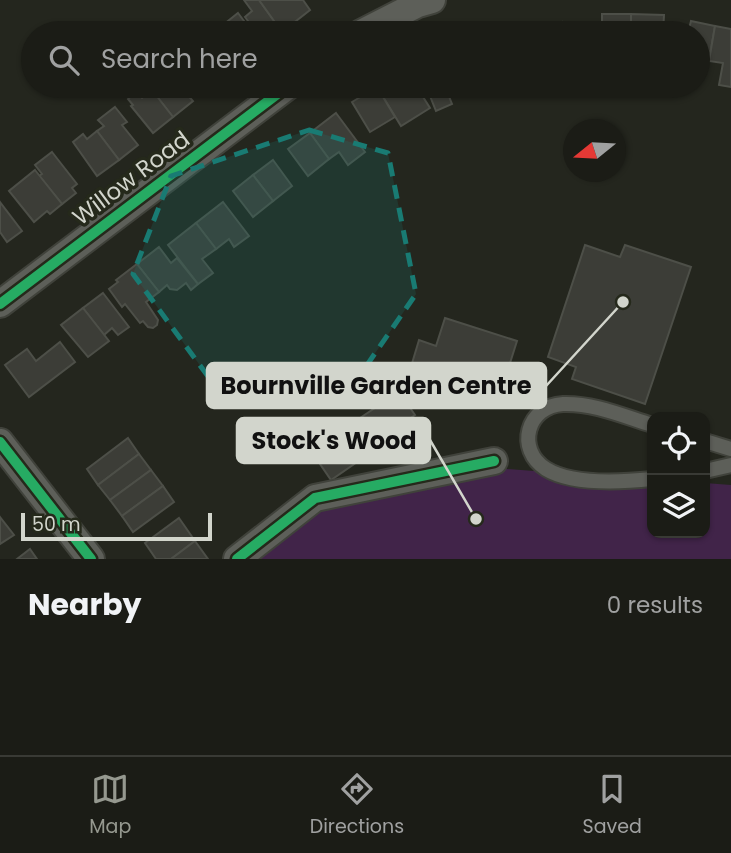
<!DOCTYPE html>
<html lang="en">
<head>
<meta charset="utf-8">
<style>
  body { margin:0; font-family:Poppins,sans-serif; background:#24251f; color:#f1f3f6 }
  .controls { position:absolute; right:21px; bottom:21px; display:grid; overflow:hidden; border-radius:14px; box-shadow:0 2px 5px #0004 }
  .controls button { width:63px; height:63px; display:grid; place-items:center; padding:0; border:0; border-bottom:2px solid #393a35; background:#1b1c16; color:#f1f3f6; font:35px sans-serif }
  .compass { position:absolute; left:563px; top:119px; width:63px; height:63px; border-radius:50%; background:#1b1c16; box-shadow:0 2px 5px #0004; rotate:252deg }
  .scale { position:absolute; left:21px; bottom:18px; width:191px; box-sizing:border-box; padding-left:7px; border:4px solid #d2d5cc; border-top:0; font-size:19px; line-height:24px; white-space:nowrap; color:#d2d5cc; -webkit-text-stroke:5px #25291b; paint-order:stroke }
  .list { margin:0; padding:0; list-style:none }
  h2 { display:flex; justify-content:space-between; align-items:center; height:91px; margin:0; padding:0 28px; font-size:30px }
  h2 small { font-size:23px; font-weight:400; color:#a0a1a1 }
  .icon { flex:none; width:38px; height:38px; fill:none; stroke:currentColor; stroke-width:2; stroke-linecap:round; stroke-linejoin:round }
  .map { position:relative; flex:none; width:731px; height:559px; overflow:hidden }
  .search { position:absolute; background:#1b1c16; box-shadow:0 2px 5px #0004; left:21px; right:21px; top:21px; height:77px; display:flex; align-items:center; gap:18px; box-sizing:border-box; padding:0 24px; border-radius:38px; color:#a0a1a1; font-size:26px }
  .sheet { height:196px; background:#1b1c16 }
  nav { display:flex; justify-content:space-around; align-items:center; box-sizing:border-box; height:98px; border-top:2px solid #393a35; background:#1b1c16; font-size:19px; color:#a0a1a1 }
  nav a { display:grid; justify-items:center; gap:4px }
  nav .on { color:#95988f }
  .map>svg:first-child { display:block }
  .green { fill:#412449 }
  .building { fill:#3c3d37; stroke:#4d4f48; stroke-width:2 }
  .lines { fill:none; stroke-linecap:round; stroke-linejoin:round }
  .lane-casing { stroke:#40423b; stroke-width:18 }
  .street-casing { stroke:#40423b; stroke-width:30 }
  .lane { stroke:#5d5f59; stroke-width:14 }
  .street { stroke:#5d5f59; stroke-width:26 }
  .cycleway-casing { stroke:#25291b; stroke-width:15 }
  .cycleway { stroke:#26ab63; stroke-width:10 }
  .marked { fill:#197b73; fill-opacity:0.2; stroke:#197b73; stroke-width:5; stroke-dasharray:14 9; stroke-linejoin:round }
  .labels { text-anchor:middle; stroke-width:7; stroke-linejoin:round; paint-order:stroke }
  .street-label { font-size:23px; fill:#d2d5cc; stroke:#25291b }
  .leader { fill:none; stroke:#d2d5cc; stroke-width:2.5 }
  .callout-dot { fill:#d2d5cc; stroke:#25291b; stroke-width:2.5 }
  .callout { fill:#d2d5cc; stroke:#d2d5cc; stroke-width:2.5 }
  .callout-label { font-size:24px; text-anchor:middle; font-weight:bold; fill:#111 }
</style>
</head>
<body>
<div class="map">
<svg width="731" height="559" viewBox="0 0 731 559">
  <rect width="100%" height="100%" fill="#24261e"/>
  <path class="green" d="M 494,468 L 652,480 L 652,533 L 705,533 L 705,483 L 731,485 L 731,559 L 249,559 L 319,505 Z"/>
  <g class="building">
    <path d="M 244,0 L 259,0 L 282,32 L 257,33 L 245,17 L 252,11 Z"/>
    <path d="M 259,0 L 303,0 L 310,10 L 282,32 Z"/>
    <path d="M 238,13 L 253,33 L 213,33 Z"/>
    <path d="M 602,14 L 631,14 L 631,33 L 589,33 L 589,23 L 602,23 Z"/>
    <path d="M 631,14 L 664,15 L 663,33 L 631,33 Z"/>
    <path d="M 691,21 L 715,26 L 709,61 L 698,59 L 698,33 L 688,33 Z"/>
    <path d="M 562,22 L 565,33 L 537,33 L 536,28 Z"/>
    <path d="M 715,26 L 731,29 L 731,87 L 719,85 L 723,63 L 709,61 Z"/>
    <path d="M 157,86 L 180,86 L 193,101 L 173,117 L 152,90 Z"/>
    <path d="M 379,86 L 422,86 L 418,89 L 430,108 L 401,126 L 377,87 Z"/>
    <path d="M 426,86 L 456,86 L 446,89 L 452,104 L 436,111 Z"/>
    <path d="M 377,87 L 395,117 L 370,132 L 352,102 Z"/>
    <path d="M 152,90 L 173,117 L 153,133 L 131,106 L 133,105 L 128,99 L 136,92 L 142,98 Z"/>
    <path d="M 115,107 L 127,122 L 122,125 L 138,145 L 119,160 L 97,131 L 104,126 L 98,120 Z"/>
    <path d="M 336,113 L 365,152 L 348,165 L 339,152 L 329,159 L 310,133 Z"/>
    <path d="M 97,131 L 119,160 L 97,176 L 73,142 L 83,134 L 87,139 Z"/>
    <path d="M 310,133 L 329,159 L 308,176 L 288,149 Z"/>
    <path d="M 52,152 L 77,184 L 72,188 L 76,193 L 62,204 L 39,176 L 42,174 L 35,165 Z"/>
    <path d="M 273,160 L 292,186 L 273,201 L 253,175 Z"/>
    <path d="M 35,170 L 62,204 L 50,214 L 47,211 L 34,222 L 9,191 Z"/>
    <path d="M 253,175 L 273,201 L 253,217 L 233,191 Z"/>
    <path d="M 0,202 L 22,231 L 7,242 L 0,232 Z"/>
    <path d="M 223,202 L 249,236 L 234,247 L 229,239 L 216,249 L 196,223 Z"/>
    <path d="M 196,223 L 216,249 L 202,259 L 213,273 L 198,284 L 168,245 Z"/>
    <path d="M 585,245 L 620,257 L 625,245 L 691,267 L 645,404 L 572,379 L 576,367 L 548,357 Z"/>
    <path d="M 159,247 L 171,263 L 177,258 L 198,284 L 191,290 L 186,283 L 177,290 L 170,289 L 167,285 L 159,292 L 137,264 Z"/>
    <path d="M 137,264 L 159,292 L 146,302 L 158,320 L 157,325 L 153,328 L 148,327 L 143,321 L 140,323 L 125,304 L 122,307 L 109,289 L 118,282 L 116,280 Z"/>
    <path d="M 103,293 L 129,327 L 118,335 L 112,328 L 104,335 L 83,308 Z"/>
    <path d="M 83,308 L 109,341 L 88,357 L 61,325 Z"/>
    <path d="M 445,318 L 517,341 L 504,382 L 445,363 L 440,379 L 410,370 L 419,340 L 436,346 Z"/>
    <path d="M 60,342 L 75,362 L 29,397 L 5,365 L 27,349 L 36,361 Z"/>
    <path d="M 399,392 L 415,415 L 401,424 L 410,437 L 384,455 L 360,418 Z"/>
    <path d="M 350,419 L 373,451 L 331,480 L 309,448 Z"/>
    <path d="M 128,438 L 139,454 L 98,485 L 87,469 Z"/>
    <path d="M 139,454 L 151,470 L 110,500 L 98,485 Z"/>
    <path d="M 151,470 L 163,486 L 122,516 L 110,500 Z"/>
    <path d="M 163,486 L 174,502 L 133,532 L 122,516 Z"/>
    <path d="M 0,517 L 14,535 L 0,544 Z"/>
    <path d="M 179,518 L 195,541 L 171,559 L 156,559 L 145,543 Z"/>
    <path d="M 195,541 L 208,559 L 171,559 Z"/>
    <path d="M 30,549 L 37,559 L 17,559 Z"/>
  </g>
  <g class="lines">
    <g class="lane-casing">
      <g id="lane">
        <path d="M 652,425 C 623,416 594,403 563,404 C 527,406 515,449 546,469 C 572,485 623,482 652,479"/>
        <path d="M 705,441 L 731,449"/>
        <path d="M 705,471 L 731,465"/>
      </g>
    </g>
    <g class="street-casing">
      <g id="street">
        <path d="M 361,33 L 418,4 L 432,0"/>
        <path d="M 0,304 L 288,86"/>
        <path d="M 0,442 L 91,559"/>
        <path d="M 237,559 L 315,498 L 494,461"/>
      </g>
    </g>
    <use href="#lane" class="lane"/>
    <use href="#street" class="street"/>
    <g class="cycleway-casing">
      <g id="cycleway">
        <path d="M 0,304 L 288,86"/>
        <path d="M 0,442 L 91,559"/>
        <path d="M 237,559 L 315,498 L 494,461"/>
      </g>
    </g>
    <use href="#cycleway" class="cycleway"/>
  </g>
  <path class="marked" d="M 309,130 L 388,153 L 416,294 L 340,404 L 229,405 L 133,274 L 171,176 Z"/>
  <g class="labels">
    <g class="street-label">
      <text transform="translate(131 178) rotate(-37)" y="8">Willow Road</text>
    </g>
  </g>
  <path class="leader" d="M623 302L546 386M476 519L430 440"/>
  <g class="callout-dot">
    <circle cx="623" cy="302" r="7"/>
    <circle cx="476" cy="519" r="7"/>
  </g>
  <g class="callout">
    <rect x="207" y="363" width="339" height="45" rx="7"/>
    <rect x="237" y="418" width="193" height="45" rx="7"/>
  </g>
  <g class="callout-label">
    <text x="376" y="394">Bournville Garden Centre</text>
    <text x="334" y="449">Stock's Wood</text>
  </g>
</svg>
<div class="controls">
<button><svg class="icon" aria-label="locate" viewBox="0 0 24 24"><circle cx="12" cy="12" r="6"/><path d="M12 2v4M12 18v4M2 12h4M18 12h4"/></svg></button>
<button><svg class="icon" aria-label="layers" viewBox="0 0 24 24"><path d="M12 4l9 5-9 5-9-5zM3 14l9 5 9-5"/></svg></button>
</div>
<svg class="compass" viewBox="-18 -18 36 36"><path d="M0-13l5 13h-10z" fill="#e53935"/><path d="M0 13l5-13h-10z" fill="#a0a1a1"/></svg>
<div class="scale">50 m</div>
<div class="search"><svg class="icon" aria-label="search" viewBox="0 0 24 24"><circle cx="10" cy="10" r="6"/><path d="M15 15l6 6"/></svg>Search here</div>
</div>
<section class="sheet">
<h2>Nearby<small>0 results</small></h2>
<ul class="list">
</ul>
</section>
<nav>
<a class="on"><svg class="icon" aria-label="map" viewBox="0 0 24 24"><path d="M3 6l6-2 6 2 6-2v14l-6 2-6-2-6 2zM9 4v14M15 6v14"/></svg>Map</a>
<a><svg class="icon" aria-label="directions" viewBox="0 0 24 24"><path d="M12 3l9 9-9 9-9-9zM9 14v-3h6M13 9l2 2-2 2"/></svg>Directions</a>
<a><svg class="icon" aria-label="saved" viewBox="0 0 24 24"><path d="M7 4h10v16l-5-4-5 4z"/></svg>Saved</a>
</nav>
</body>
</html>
